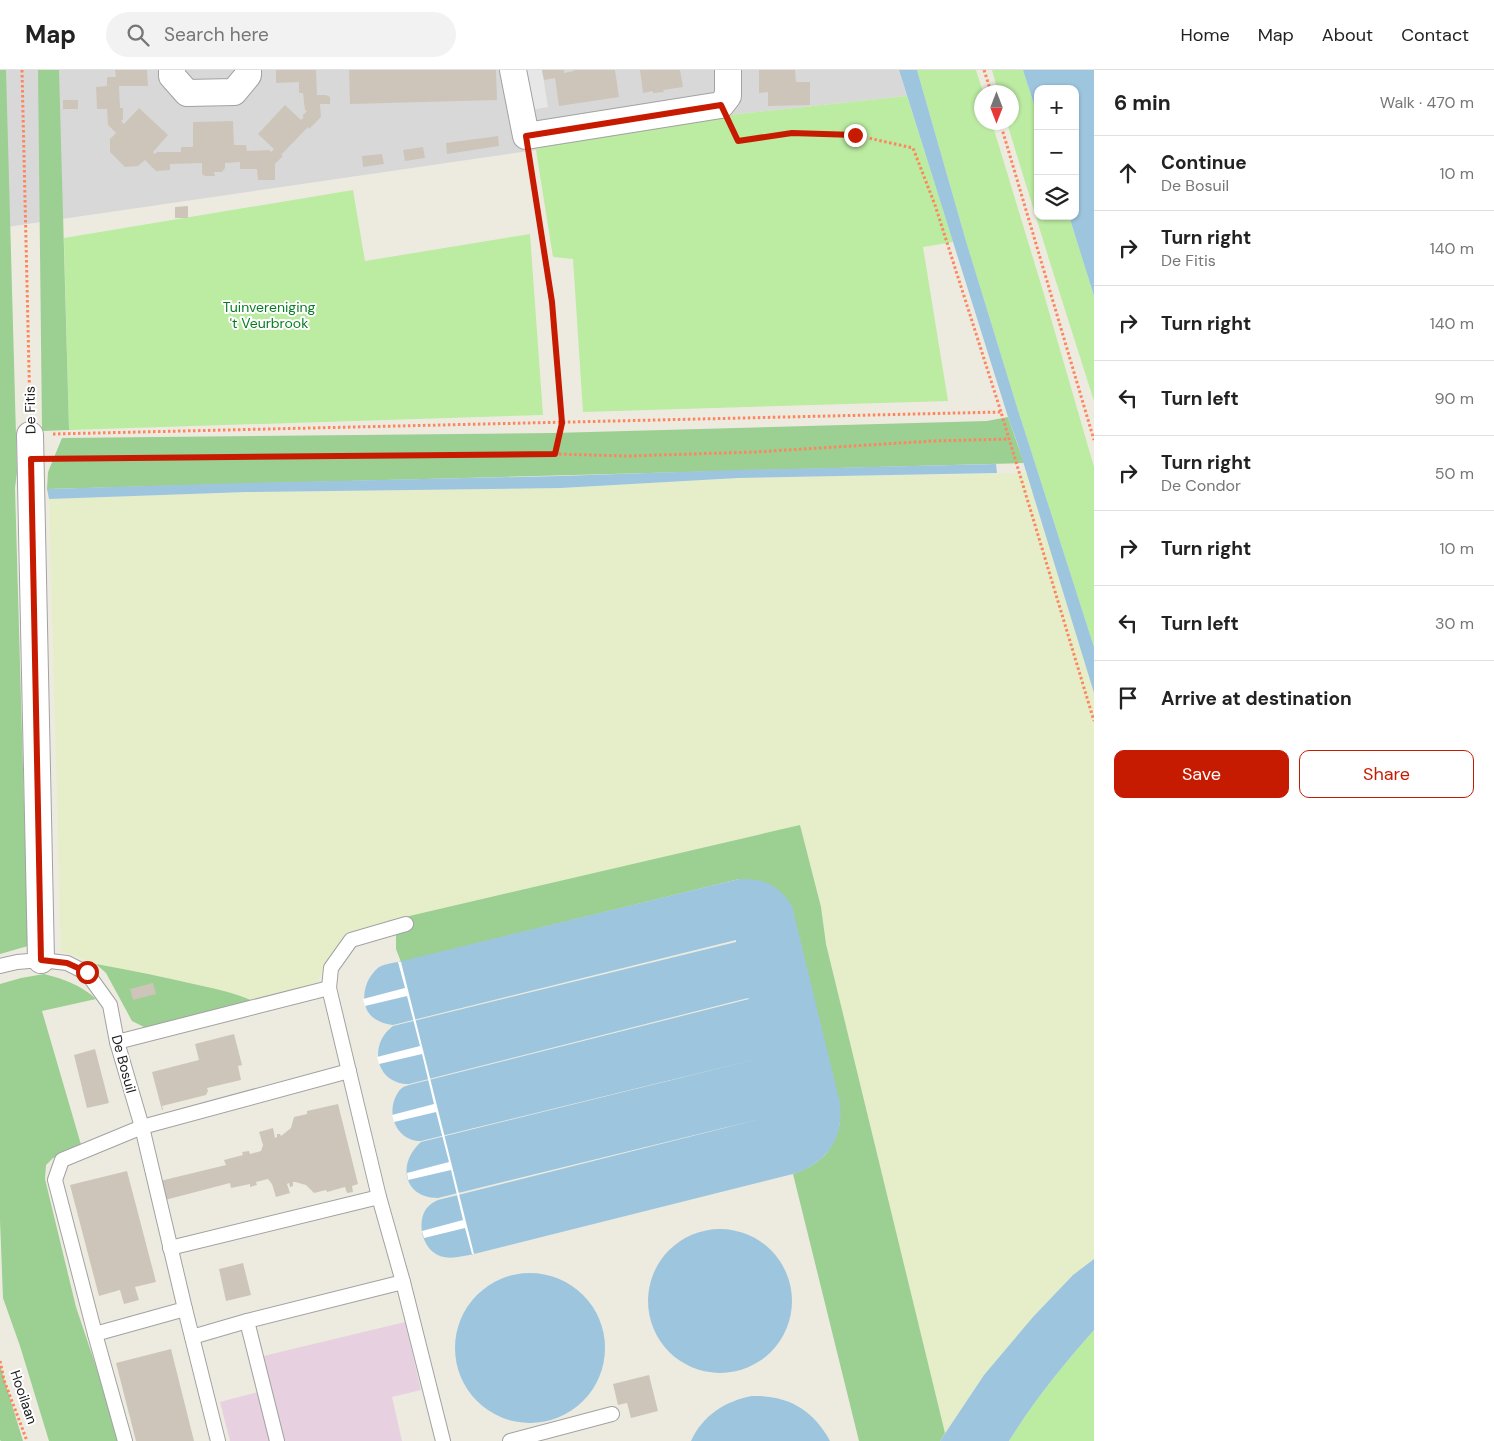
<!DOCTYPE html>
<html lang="en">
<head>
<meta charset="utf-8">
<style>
  body { margin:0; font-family:"DM Sans",sans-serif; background:#f2f2f2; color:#222 }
  .controls { position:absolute; right:15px; top:15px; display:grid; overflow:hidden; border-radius:10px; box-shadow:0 1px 4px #0004 }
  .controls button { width:45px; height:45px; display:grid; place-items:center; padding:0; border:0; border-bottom:1px solid #e0e0e0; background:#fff; color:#222; font:25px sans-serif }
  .compass { position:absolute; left:974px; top:15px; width:45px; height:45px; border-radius:50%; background:#fff; box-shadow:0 1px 4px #0004; rotate:180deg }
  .stop { position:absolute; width:15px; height:15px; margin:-11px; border:4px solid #c61b00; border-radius:50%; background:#fff }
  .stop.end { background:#c61b00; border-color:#fff; box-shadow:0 1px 5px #0008 }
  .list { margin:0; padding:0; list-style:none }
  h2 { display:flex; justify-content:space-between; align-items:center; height:65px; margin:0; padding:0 20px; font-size:21px }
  h2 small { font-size:16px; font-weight:400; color:#767676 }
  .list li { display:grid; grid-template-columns:32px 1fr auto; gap:15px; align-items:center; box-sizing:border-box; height:75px; padding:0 20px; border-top:1px solid #e0e0e0 }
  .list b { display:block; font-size:19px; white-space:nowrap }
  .list p { margin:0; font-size:16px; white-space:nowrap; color:#767676 }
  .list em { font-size:16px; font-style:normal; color:#767676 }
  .actions { display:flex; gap:10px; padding:15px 20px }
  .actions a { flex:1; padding:11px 0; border:1px solid #c61b00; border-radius:10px; text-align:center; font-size:18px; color:#c61b00 }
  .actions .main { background:#c61b00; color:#fff }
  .icon { flex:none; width:28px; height:28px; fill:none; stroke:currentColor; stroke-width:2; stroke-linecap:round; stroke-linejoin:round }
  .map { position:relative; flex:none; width:1094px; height:1371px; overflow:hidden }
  header { display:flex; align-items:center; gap:30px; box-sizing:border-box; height:70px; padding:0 25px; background:#fff; border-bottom:1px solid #e0e0e0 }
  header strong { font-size:24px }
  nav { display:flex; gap:28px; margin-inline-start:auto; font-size:18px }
  .search { width:350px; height:45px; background:#f2f2f2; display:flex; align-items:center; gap:12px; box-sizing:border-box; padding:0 18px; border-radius:28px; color:#767676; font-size:19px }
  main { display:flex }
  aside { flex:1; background:#fff }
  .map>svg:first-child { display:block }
  .residential { fill:#d9d8d8 }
  .industrial { fill:#e7d1e0 }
  .farmland { fill:#e6eec9 }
  .grass { fill:#bceba2 }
  .forest { fill:#9ccf92 }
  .parking { fill:#e7e7e7 }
  .water { fill:#9dc6de }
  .pier { fill:#fff }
  .building { fill:#cdc5b9 }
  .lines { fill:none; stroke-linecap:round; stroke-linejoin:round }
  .lane-casing { stroke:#a2a2a2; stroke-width:16 }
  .street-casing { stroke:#a2a2a2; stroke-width:28 }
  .path { stroke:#ff855f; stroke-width:3; stroke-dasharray:2.5 2.5; stroke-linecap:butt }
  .lane { stroke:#fff; stroke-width:14 }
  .street { stroke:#fff; stroke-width:26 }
  .route { stroke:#c61b00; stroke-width:6 }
  .labels { text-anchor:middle; stroke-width:4; stroke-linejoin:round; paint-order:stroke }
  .park-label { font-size:14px; fill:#067c20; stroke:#fff }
  .street-label { font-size:14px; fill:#1b1b1b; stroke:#fff }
</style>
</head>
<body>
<header>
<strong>Map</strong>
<div class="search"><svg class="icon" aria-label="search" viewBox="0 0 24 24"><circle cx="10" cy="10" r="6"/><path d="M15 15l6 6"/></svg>Search here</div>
<nav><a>Home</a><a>Map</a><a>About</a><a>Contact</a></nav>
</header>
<main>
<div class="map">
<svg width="1094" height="1371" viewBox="0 0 1094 1371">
  <rect width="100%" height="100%" fill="#edebe0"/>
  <path class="residential" d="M 0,0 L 899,0 L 907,26 L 728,45 L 549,73 L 536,80 L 0,158 Z"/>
  <path class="industrial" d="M 405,1252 L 421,1320 L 392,1327 L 402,1371 L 230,1371 L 220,1332 L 258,1322 L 251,1289 Z"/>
  <path class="farmland" d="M 1026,403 L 1094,623 L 1094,1189 L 1073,1205 L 1033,1247 L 984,1305 L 945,1363 L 826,874 L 821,837 L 800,755 L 366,857 L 349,865 L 327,896 L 317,912 L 253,931 L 246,927 L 207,917 L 149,904 L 96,894 L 61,881 L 49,429 L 247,422 L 561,418 L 738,408 Z"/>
  <g class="grass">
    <path d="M 917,0 L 976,0 L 983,22 L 982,22 L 982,52 L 992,53 L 1043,221 L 1094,397 L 1094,577 L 1017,337 L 966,171 Z"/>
    <path d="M 992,0 L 1023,0 L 1038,47 L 1038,146 L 1069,146 L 1094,226 L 1094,331 L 1052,199 L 1007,53 L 1012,52 L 1012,22 L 998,22 Z"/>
    <path d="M 907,26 L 953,172 L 923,177 L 948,331 L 583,342 L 573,189 L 553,187 L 536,80 L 549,73 L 728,45 Z"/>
    <path d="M 353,120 L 365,191 L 530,164 L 543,345 L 69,360 L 64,168 Z"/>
    <path d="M 1094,1260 L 1094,1371 L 1009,1371 C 1034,1331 1063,1295 1094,1260 Z"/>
  </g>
  <g class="forest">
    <path d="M 0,0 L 6,0 L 17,402 L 15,418 L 28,876 L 0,884 Z"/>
    <path d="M 38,0 L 59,0 L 69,360 L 42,361 Z"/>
    <path d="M 1008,347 L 1024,393 L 47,419 L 48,402 L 62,368 L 553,363 L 987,351 Z"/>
    <path d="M 800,755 L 821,837 L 826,874 L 945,1363 L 940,1371 L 859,1371 L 793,1104 C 821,1094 834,1081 840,1052 L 739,809 L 401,892 L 396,879 L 396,853 L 388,851 Z"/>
    <path d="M 96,894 C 130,900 164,907 198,915 C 216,919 236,923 253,931 L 146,958 L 132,951 L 106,903 Z"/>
    <path d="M 44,904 C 64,909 81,915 96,929 L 42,941 L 82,1078 L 53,1088 L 46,1095 L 45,1109 L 76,1237 L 121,1371 L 49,1371 L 20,1276 L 3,1228 L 0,1150 L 0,914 L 21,908 Z"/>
    <path d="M 0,1295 L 2,1302 L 23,1371 L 1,1371 L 0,1370 Z"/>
  </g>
  <path class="parking" d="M 524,0 L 542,0 L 548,37 L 531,40 Z"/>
  <g class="water">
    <path d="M 899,0 L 917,0 L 966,171 L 1017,337 L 1094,577 L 1094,623 L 1017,372 L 1008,347 Z"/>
    <path d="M 1023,0 L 1094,0 L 1094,226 L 1069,146 L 1075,146 L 1075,19 L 1038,19 L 1038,47 Z"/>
    <path d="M 996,394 L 997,403 L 738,408 L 561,418 L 247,422 L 49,429 L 47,419 L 244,413 L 560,406 L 736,400 Z"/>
    <path d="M 739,809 C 763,808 779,815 792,836 L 840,1033 C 844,1070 826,1093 793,1104 L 474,1184 C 463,1186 451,1190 440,1186 C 423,1180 416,1154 426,1139 C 429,1135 433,1132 438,1130 L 780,1044 L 438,1128 C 403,1128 397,1093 421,1072 L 765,987 L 421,1071 C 398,1071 387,1047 395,1028 C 397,1024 399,1020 402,1018 C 404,1016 407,1016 409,1015 L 749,929 L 748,928 L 409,1014 C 375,1014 368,974 393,956 L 736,872 L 736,870 L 393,955 C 368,952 359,935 367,913 C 370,906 374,901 379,897 C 385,894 392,893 398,892 Z"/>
    <circle cx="720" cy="1231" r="72"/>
    <path d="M 1094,1189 L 1094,1260 C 1063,1295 1034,1331 1009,1371 L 940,1371 L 984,1305 L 1033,1247 L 1073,1205 Z"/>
    <circle cx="530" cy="1278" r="75"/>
    <path d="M 752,1326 C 787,1325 813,1339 830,1371 L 691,1371 C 702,1346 725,1331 752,1326 Z"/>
  </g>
  <path class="pier" d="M 398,892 L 401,892 L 474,1184 L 472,1184 L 465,1158 L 424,1168 L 422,1161 L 463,1150 L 451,1100 L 408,1110 L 407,1103 L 449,1092 L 436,1042 L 394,1052 L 392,1045 L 434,1034 L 422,984 L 379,994 L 377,987 L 420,976 L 407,926 L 365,936 L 363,929 L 405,918 Z"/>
  <g class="building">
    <path d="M 115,0 L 147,0 L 148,16 L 119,16 L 120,38 L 123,38 L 123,49 L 121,51 L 124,54 L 139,38 L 168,65 L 153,82 L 155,84 L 157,82 L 181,82 L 181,77 L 193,77 L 193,52 L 233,51 L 234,75 L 246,75 L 247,81 L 269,80 L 271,82 L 274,79 L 258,64 L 285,35 L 301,50 L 304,47 L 302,46 L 307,41 L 305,40 L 303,23 L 299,23 L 299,12 L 276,13 L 276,0 L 316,0 L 317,25 L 326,25 L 330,27 L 330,34 L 320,34 L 321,47 L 309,59 L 308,57 L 281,85 L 283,86 L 275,94 L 275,110 L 258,110 L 257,99 L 240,99 L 240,92 L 225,93 L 225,98 L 222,102 L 214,102 L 215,106 L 205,106 L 202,104 L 202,93 L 170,94 L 170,100 L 156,101 L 145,90 L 138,96 L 125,97 L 110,82 L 110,69 L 116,63 L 108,55 L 107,39 L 97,39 L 96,17 L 107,16 L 107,7 L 116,7 Z"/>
    <path d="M 349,0 L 496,0 L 497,30 L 350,34 Z"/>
    <path d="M 542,0 L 564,0 L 564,3 L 574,1 L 574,0 L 615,0 L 619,27 L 559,36 L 555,8 L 544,10 Z"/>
    <path d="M 640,0 L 680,0 L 683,17 L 663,20 L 664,22 L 653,23 L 653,21 L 643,23 Z"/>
    <path d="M 759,0 L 795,0 L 796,12 L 810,12 L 810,35 L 768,36 L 768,22 L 759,23 Z"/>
    <rect x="63" y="30" width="15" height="9"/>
    <path d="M 498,66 L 499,76 L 447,84 L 446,73 Z"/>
    <path d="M 423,77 L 425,88 L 405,91 L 403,80 Z"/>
    <path d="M 382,84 L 384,94 L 363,97 L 362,86 Z"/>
    <path d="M 188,136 L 188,148 L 175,148 L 175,137 Z"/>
    <path d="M 153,913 L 156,924 L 133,930 L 130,919 Z"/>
    <path d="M 234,964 L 242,995 L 238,996 L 241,1010 L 207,1018 L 208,1021 L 206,1025 L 162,1036 L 163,1040 L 162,1040 L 152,1002 L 199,990 L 195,974 Z"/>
    <path d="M 95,979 L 109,1033 L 87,1038 L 74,985 Z"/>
    <path d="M 338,1034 L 358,1114 L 352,1116 L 353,1122 L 347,1123 L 345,1117 L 327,1122 L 326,1120 L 314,1123 L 306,1115 L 295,1112 L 293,1112 L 293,1116 L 290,1117 L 289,1113 L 287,1114 L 290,1123 L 276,1127 L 272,1114 L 268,1109 L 256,1112 L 257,1115 L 250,1117 L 250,1114 L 231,1118 L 230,1113 L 165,1130 L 160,1111 L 226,1095 L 224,1090 L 243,1085 L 242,1082 L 249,1081 L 250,1084 L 261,1081 L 263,1075 L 259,1062 L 273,1058 L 275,1068 L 277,1067 L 277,1064 L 280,1064 L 281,1066 L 291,1058 L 294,1047 L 307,1044 L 307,1041 Z"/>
    <path d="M 127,1101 L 156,1212 L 135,1217 L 139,1230 L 124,1234 L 120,1220 L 99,1226 L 70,1115 Z"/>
    <path d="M 243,1193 L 251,1225 L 226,1231 L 219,1199 Z"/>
    <path d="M 171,1279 L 194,1371 L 136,1371 L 116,1293 Z"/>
    <path d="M 649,1305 L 658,1341 L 631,1348 L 627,1333 L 618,1335 L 613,1314 Z"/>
  </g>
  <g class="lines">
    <g class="lane-casing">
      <g id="lane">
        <path d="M 406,854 L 351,870 L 331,898 L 329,918 L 379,1127 L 403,1212 L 443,1371"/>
        <path d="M 0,896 L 17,892 L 41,890 L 67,893 L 87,903 L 110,935 L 117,972 L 142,1057 L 185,1239 L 95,1264"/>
        <path d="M 117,972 L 329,918"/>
        <path d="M 170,1178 L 379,1127"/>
        <path d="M 185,1239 L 218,1371"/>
        <path d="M 247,1251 L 277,1371"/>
        <path d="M 192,1267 L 247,1251 L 403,1212"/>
        <path d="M 125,1371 L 95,1264 L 55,1110 L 62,1090 L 142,1057 L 349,1001"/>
        <path d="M 510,1371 L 612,1344"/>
      </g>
    </g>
    <g class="street-casing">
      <g id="street">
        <path d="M 172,0 L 172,6 L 187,23 L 234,22 L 248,5 L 248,0"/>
        <path d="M 513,0 L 526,66 L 721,35 L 728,26 L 728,0"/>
        <path d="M 30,365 L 41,890"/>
      </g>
    </g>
    <g class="path">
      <path d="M 22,0 L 30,342"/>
      <path d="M 984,0 L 991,22"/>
      <path d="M 1000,52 L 1094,370"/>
      <path d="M 731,55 L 738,71 L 792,63 L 855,65 L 913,78 L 935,135 L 1001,342"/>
      <path d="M 530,91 L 552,232 L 562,353 L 555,384 L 628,386 L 755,382 L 933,371 L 1009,369"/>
      <path d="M 53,364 L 1001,342 L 1094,651"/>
      <path d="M 55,389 L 555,384"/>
      <path d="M 0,1291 L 4,1310 L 27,1371"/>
    </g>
    <use href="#lane" class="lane"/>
    <use href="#street" class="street"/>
  </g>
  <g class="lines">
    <path class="route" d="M 87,902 L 67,893 L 41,890 L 31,389 L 555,384 L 562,353 L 552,232 L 526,66 L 721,35 L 738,71 L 792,63 L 855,65"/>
  </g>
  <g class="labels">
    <g class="park-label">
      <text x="269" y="242">Tuinvereniging<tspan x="269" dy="16">'t Veurbrook</tspan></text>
    </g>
    <g class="street-label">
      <text transform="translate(30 340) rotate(-91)" y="5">De Fitis</text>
      <text transform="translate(124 994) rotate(75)" y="5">De Bosuil</text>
      <text transform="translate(24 1327) rotate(71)" y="5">Hooilaan</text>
    </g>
  </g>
</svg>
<div class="controls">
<button>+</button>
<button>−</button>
<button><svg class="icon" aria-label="layers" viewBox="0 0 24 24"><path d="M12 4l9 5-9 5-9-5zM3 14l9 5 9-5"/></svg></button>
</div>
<svg class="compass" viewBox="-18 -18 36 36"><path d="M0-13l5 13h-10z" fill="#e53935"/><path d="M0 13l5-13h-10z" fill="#767676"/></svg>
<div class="stop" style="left:87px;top:902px"></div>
<div class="stop end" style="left:855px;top:65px"></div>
</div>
<aside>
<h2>6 min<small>Walk · 470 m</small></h2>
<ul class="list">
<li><svg class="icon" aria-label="ahead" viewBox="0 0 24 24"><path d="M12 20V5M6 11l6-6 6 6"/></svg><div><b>Continue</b><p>De Bosuil</p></div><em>10 m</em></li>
<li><svg class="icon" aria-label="right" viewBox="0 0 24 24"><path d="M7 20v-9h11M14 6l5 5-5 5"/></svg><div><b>Turn right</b><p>De Fitis</p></div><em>140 m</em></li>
<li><svg class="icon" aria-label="right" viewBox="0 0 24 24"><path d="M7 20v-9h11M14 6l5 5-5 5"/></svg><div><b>Turn right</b></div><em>140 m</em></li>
<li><svg class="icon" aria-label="left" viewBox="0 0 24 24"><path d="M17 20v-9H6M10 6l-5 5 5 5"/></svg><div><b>Turn left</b></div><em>90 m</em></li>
<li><svg class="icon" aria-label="right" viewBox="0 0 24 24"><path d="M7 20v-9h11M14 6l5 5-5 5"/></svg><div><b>Turn right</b><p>De Condor</p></div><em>50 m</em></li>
<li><svg class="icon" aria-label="right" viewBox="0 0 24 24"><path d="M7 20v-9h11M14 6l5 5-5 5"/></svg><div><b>Turn right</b></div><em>10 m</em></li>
<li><svg class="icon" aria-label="left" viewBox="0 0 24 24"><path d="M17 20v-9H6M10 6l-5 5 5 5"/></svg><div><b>Turn left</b></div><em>30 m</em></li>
<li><svg class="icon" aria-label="arrive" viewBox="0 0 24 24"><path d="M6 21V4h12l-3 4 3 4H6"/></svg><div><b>Arrive at destination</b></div></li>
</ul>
<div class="actions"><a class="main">Save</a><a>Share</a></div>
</aside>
</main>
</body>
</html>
